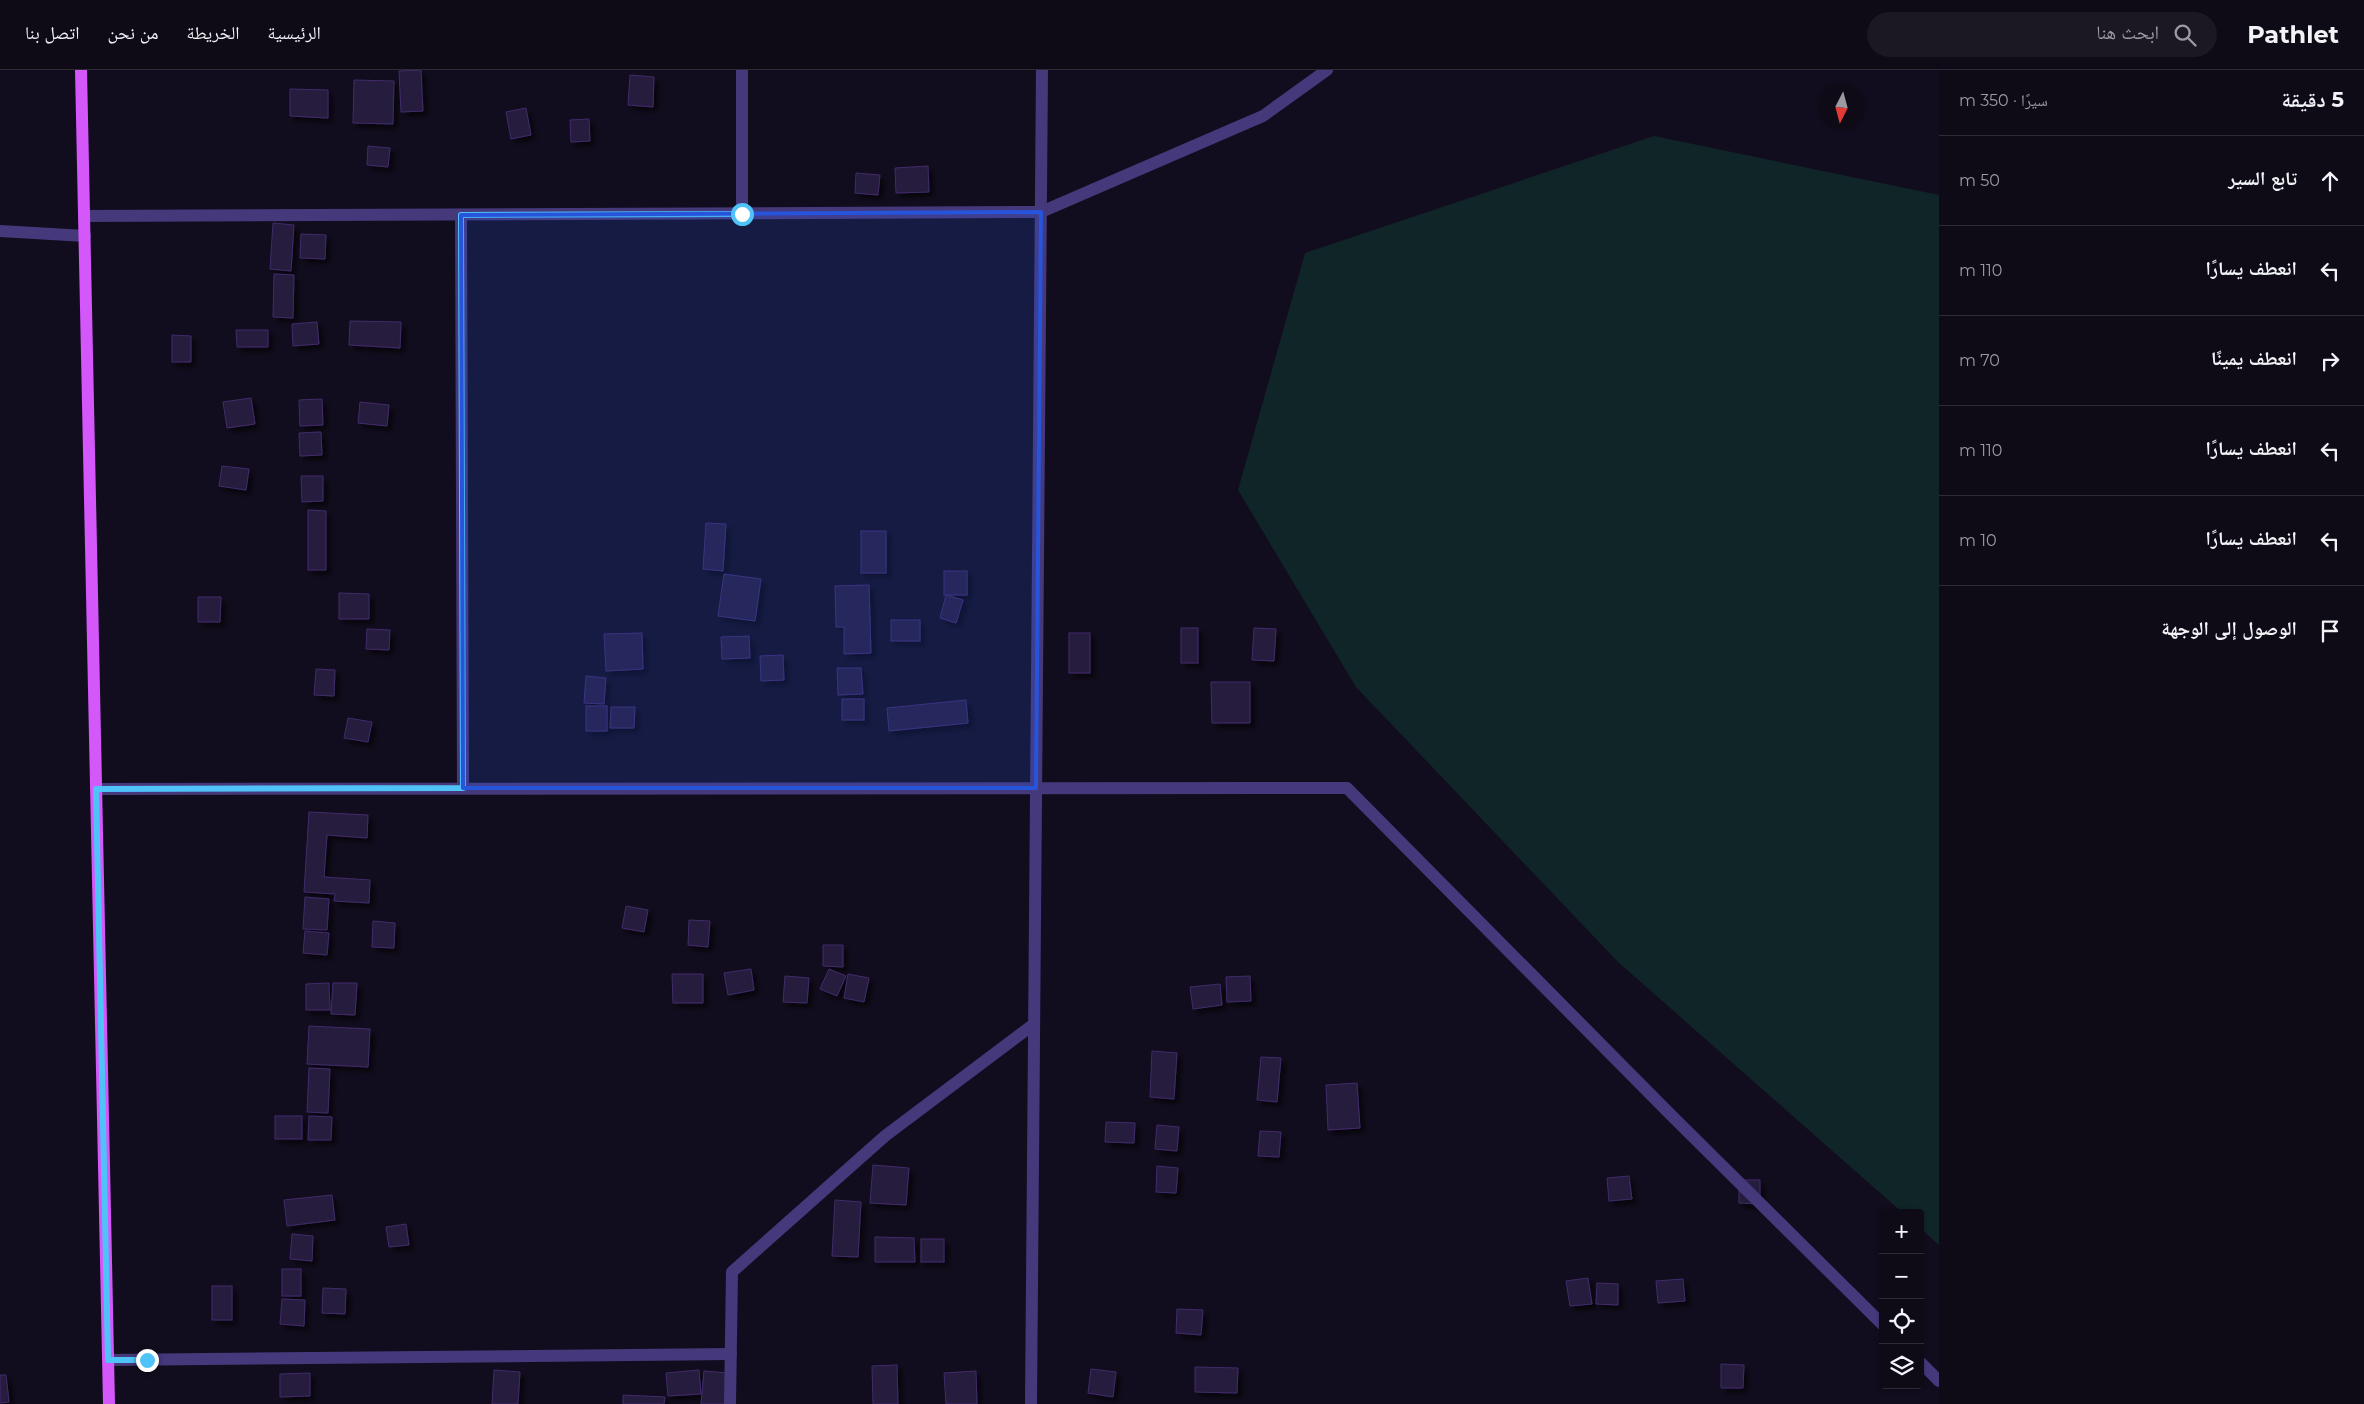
<!DOCTYPE html>
<html lang="ar">
<head>
<meta charset="utf-8">
<style>
  body { margin:0; font-family:Montserrat,"Noto Naskh Arabic",sans-serif; background:#1c1823; color:#f1f3f6; direction:rtl }
  .controls { position:absolute; right:15px; bottom:15px; display:grid; overflow:hidden; border-radius:5px; box-shadow:0 1px 4px #0004 }
  .controls button { width:45px; height:45px; display:grid; place-items:center; padding:0; border:0; border-bottom:1px solid #2e2b35; background:#0e0a16; color:#f1f3f6; font:25px sans-serif }
  .compass { position:absolute; left:1819px; top:15px; width:45px; height:45px; border-radius:50%; background:#0e0a16; box-shadow:0 1px 4px #0004; rotate:186deg }
  .stop { position:absolute; width:15px; height:15px; margin:-11px; border:4px solid #4fc3f7; border-radius:50%; background:#fff }
  .stop.end { background:#4fc3f7; border-color:#fff; box-shadow:0 1px 5px #0008 }
  .list { margin:0; padding:0; list-style:none }
  h2 { display:flex; justify-content:space-between; align-items:center; height:65px; margin:0; padding:0 20px; font-size:21px }
  h2 small { font-size:16px; font-weight:400; color:#9b9aa1 }
  .list li { display:grid; grid-template-columns:32px 1fr auto; gap:15px; align-items:center; box-sizing:border-box; height:90px; padding:0 20px; border-top:1px solid #2e2b35 }
  .list b { display:block; font-size:19px; white-space:nowrap }
  .list em { font-size:16px; font-style:normal; color:#9b9aa1 }
  .icon { flex:none; width:28px; height:28px; fill:none; stroke:currentColor; stroke-width:2; stroke-linecap:round; stroke-linejoin:round }
  .map { position:relative; flex:none; width:1939px; height:1334px; overflow:hidden; direction:ltr }
  header { display:flex; align-items:center; gap:30px; box-sizing:border-box; height:70px; padding:0 25px; background:#0e0a16; border-bottom:1px solid #2e2b35 }
  header strong { font-size:24px }
  nav { display:flex; gap:28px; margin-inline-start:auto; font-size:18px }
  .search { width:350px; height:45px; background:#1c1823; display:flex; align-items:center; gap:12px; box-sizing:border-box; padding:0 18px; border-radius:28px; color:#9b9aa1; font-size:19px }
  main { display:flex }
  aside { flex:1; background:#0e0a16 }
  .map>svg:first-child { display:block }
  .green { fill:#102528 }
  .building { fill:#261a3e; stroke:#412c6a; filter:url(#shadow) }
  .lines { fill:none; stroke-linecap:round; stroke-linejoin:round }
  .street { stroke:#45397c; stroke-width:12 }
  .primary { stroke:#d357f9; stroke-width:12 }
  .route { stroke:#4fc3f7; stroke-width:6 }
  .marked { fill:#2654da; fill-opacity:0.2; stroke:#2654da; stroke-width:4; stroke-linejoin:round }
</style>
</head>
<body>
<header>
<strong>Pathlet</strong>
<div class="search"><svg class="icon" aria-label="search" viewBox="0 0 24 24"><circle cx="10" cy="10" r="6"/><path d="M15 15l6 6"/></svg>ابحث هنا</div>
<nav><a>الرئيسية</a><a>الخريطة</a><a>من نحن</a><a>اتصل بنا</a></nav>
</header>
<main>
<aside>
<h2>5 دقيقة<small>سيرًا · 350 m</small></h2>
<ul class="list">
<li><svg class="icon" aria-label="ahead" viewBox="0 0 24 24"><path d="M12 20V5M6 11l6-6 6 6"/></svg><div><b>تابع السير</b></div><em>50 m</em></li>
<li><svg class="icon" aria-label="left" viewBox="0 0 24 24"><path d="M17 20v-9H6M10 6l-5 5 5 5"/></svg><div><b>انعطف يسارًا</b></div><em>110 m</em></li>
<li><svg class="icon" aria-label="right" viewBox="0 0 24 24"><path d="M7 20v-9h11M14 6l5 5-5 5"/></svg><div><b>انعطف يمينًا</b></div><em>70 m</em></li>
<li><svg class="icon" aria-label="left" viewBox="0 0 24 24"><path d="M17 20v-9H6M10 6l-5 5 5 5"/></svg><div><b>انعطف يسارًا</b></div><em>110 m</em></li>
<li><svg class="icon" aria-label="left" viewBox="0 0 24 24"><path d="M17 20v-9H6M10 6l-5 5 5 5"/></svg><div><b>انعطف يسارًا</b></div><em>10 m</em></li>
<li><svg class="icon" aria-label="arrive" viewBox="0 0 24 24"><path d="M6 21V4h12l-3 4 3 4H6"/></svg><div><b>الوصول إلى الوجهة</b></div></li>
</ul>
</aside>
<div class="map">
<svg width="1939" height="1334" viewBox="0 0 1939 1334">
  <defs>
    <filter id="shadow"><feDropShadow dx="4.5" dy="4.5" stdDeviation="2.5" flood-color="#0009"/></filter>
  </defs>
  <rect width="100%" height="100%" fill="#120d1e"/>
  <path class="green" d="M 1654,66 L 1939,125 L 1939,1175 L 1920,1158 L 1920,1143 L 1903,1143 L 1618,892 L 1356,617 L 1238,420 L 1305,183 Z"/>
  <g class="building">
    <path d="M 421,0 L 423,41 L 401,42 L 399,1 Z"/>
    <path d="M 630,5 L 654,7 L 653,37 L 628,35 Z"/>
    <path d="M 354,10 L 394,11 L 393,54 L 353,53 Z"/>
    <path d="M 290,19 L 328,20 L 328,48 L 290,46 Z"/>
    <path d="M 526,38 L 531,65 L 511,69 L 506,42 Z"/>
    <path d="M 589,49 L 590,71 L 571,72 L 570,50 Z"/>
    <path d="M 368,76 L 390,78 L 388,97 L 367,95 Z"/>
    <path d="M 928,96 L 929,122 L 896,123 L 895,98 Z"/>
    <path d="M 856,103 L 880,105 L 878,125 L 855,123 Z"/>
    <path d="M 273,153 L 294,155 L 291,201 L 270,199 Z"/>
    <path d="M 301,164 L 326,165 L 325,189 L 300,188 Z"/>
    <path d="M 274,204 L 294,205 L 293,248 L 273,247 Z"/>
    <path d="M 350,251 L 401,252 L 400,278 L 349,275 Z"/>
    <path d="M 317,252 L 319,274 L 293,276 L 292,254 Z"/>
    <path d="M 236,260 L 268,260 L 268,277 L 237,277 Z"/>
    <path d="M 172,265 L 191,266 L 191,292 L 172,292 Z"/>
    <path d="M 251,328 L 255,354 L 227,358 L 223,332 Z"/>
    <path d="M 322,329 L 323,355 L 300,356 L 299,330 Z"/>
    <path d="M 360,332 L 389,335 L 387,356 L 358,353 Z"/>
    <path d="M 321,362 L 322,385 L 300,386 L 299,363 Z"/>
    <path d="M 222,396 L 249,399 L 246,420 L 219,416 Z"/>
    <path d="M 301,406 L 323,406 L 323,431 L 302,432 Z"/>
    <path d="M 308,440 L 326,441 L 326,500 L 308,500 Z"/>
    <path d="M 706,453 L 726,454 L 723,501 L 703,499 Z"/>
    <rect x="861" y="461" width="25" height="42"/>
    <rect x="944" y="501" width="23" height="24"/>
    <path d="M 724,504 L 761,509 L 755,551 L 718,546 Z"/>
    <path d="M 869,515 L 871,583 L 844,584 L 844,557 L 836,557 L 835,516 Z"/>
    <path d="M 339,523 L 369,524 L 369,549 L 339,549 Z"/>
    <path d="M 946,525 L 963,530 L 956,553 L 940,548 Z"/>
    <path d="M 198,527 L 221,527 L 220,552 L 198,552 Z"/>
    <rect x="891" y="550" width="29" height="21"/>
    <rect x="1181" y="558" width="17" height="35"/>
    <path d="M 1254,558 L 1276,559 L 1274,591 L 1252,590 Z"/>
    <path d="M 367,559 L 390,560 L 389,580 L 366,579 Z"/>
    <path d="M 642,563 L 643,599 L 606,601 L 604,564 Z"/>
    <rect x="1069" y="563" width="21" height="40"/>
    <path d="M 749,566 L 750,588 L 722,589 L 721,567 Z"/>
    <path d="M 783,585 L 784,610 L 761,611 L 760,586 Z"/>
    <path d="M 837,598 L 861,598 L 863,624 L 838,625 Z"/>
    <path d="M 316,599 L 335,600 L 334,626 L 314,625 Z"/>
    <path d="M 586,606 L 606,608 L 604,634 L 584,633 Z"/>
    <path d="M 1211,612 L 1250,612 L 1250,653 L 1212,653 Z"/>
    <rect x="842" y="629" width="22" height="21"/>
    <path d="M 966,630 L 968,653 L 889,661 L 887,638 Z"/>
    <rect x="586" y="636" width="21" height="25"/>
    <path d="M 611,637 L 635,637 L 634,658 L 610,658 Z"/>
    <path d="M 348,648 L 372,652 L 368,672 L 344,668 Z"/>
    <path d="M 309,742 L 368,745 L 367,768 L 327,765 L 324,807 L 370,810 L 369,833 L 334,831 L 335,824 L 304,822 Z"/>
    <path d="M 305,827 L 329,829 L 327,860 L 303,859 Z"/>
    <path d="M 626,836 L 648,840 L 644,862 L 622,858 Z"/>
    <path d="M 689,850 L 710,851 L 708,877 L 688,875 Z"/>
    <path d="M 373,851 L 395,853 L 394,878 L 372,877 Z"/>
    <path d="M 305,861 L 329,863 L 327,885 L 303,883 Z"/>
    <path d="M 823,875 L 843,875 L 843,897 L 823,896 Z"/>
    <path d="M 751,899 L 754,920 L 728,925 L 724,903 Z"/>
    <path d="M 829,899 L 846,906 L 837,926 L 820,919 Z"/>
    <path d="M 672,904 L 703,904 L 703,933 L 673,933 Z"/>
    <path d="M 848,904 L 869,908 L 864,932 L 844,928 Z"/>
    <path d="M 785,906 L 809,908 L 807,933 L 783,932 Z"/>
    <path d="M 1250,906 L 1251,931 L 1227,932 L 1226,907 Z"/>
    <path d="M 329,913 L 330,940 L 306,940 L 306,914 Z"/>
    <path d="M 333,913 L 357,913 L 355,945 L 331,944 Z"/>
    <path d="M 1220,914 L 1222,935 L 1193,939 L 1190,917 Z"/>
    <path d="M 309,956 L 370,959 L 368,997 L 307,994 Z"/>
    <path d="M 1152,981 L 1177,983 L 1174,1029 L 1150,1027 Z"/>
    <path d="M 1261,987 L 1281,988 L 1277,1032 L 1257,1030 Z"/>
    <path d="M 309,998 L 330,999 L 328,1043 L 307,1042 Z"/>
    <path d="M 1357,1013 L 1360,1058 L 1328,1060 L 1326,1015 Z"/>
    <rect x="275" y="1046" width="27" height="23"/>
    <path d="M 309,1046 L 332,1047 L 331,1070 L 308,1070 Z"/>
    <path d="M 1106,1052 L 1135,1053 L 1134,1073 L 1105,1072 Z"/>
    <path d="M 1157,1055 L 1179,1057 L 1177,1081 L 1155,1079 Z"/>
    <path d="M 1260,1061 L 1281,1062 L 1279,1087 L 1258,1086 Z"/>
    <path d="M 873,1095 L 909,1098 L 906,1135 L 870,1133 Z"/>
    <path d="M 1157,1096 L 1178,1098 L 1176,1123 L 1156,1122 Z"/>
    <path d="M 1629,1106 L 1632,1129 L 1609,1131 L 1607,1108 Z"/>
    <path d="M 1739,1110 L 1760,1110 L 1760,1134 L 1739,1133 Z"/>
    <path d="M 332,1125 L 335,1150 L 287,1156 L 284,1130 Z"/>
    <path d="M 835,1130 L 861,1132 L 858,1187 L 832,1186 Z"/>
    <path d="M 406,1154 L 409,1175 L 389,1177 L 386,1157 Z"/>
    <path d="M 292,1164 L 313,1166 L 312,1191 L 290,1189 Z"/>
    <path d="M 875,1167 L 914,1168 L 915,1192 L 875,1192 Z"/>
    <rect x="921" y="1169" width="23" height="23"/>
    <rect x="282" y="1199" width="19" height="27"/>
    <path d="M 1588,1208 L 1592,1234 L 1570,1236 L 1566,1211 Z"/>
    <path d="M 1683,1209 L 1685,1231 L 1658,1233 L 1656,1211 Z"/>
    <path d="M 1597,1213 L 1618,1214 L 1618,1235 L 1596,1234 Z"/>
    <rect x="212" y="1216" width="20" height="34"/>
    <path d="M 323,1218 L 346,1219 L 345,1244 L 322,1243 Z"/>
    <path d="M 282,1229 L 305,1230 L 304,1256 L 280,1254 Z"/>
    <path d="M 1177,1239 L 1203,1240 L 1201,1265 L 1176,1263 Z"/>
    <path d="M 1721,1294 L 1744,1295 L 1743,1318 L 1721,1318 Z"/>
    <path d="M 897,1295 L 898,1334 L 873,1334 L 872,1296 Z"/>
    <path d="M 1195,1297 L 1238,1298 L 1237,1323 L 1195,1322 Z"/>
    <path d="M 1091,1299 L 1116,1302 L 1113,1327 L 1088,1323 Z"/>
    <path d="M 494,1300 L 520,1302 L 518,1334 L 492,1334 Z"/>
    <path d="M 699,1300 L 701,1324 L 668,1326 L 666,1303 Z"/>
    <path d="M 704,1301 L 728,1303 L 725,1334 L 701,1334 Z"/>
    <path d="M 976,1301 L 977,1334 L 946,1334 L 944,1303 Z"/>
    <path d="M 310,1303 L 310,1326 L 280,1327 L 280,1304 Z"/>
    <path d="M 0,1305 L 6,1305 L 9,1332 L 0,1333 Z"/>
    <path d="M 623,1325 L 665,1327 L 664,1334 L 623,1334 Z"/>
  </g>
  <g class="lines">
    <g class="street">
      <path d="M 742,144 L 742,0"/>
      <path d="M 461,145 L 463,718"/>
      <path d="M 84,146 L 1041,142 L 1263,46 L 1327,0"/>
      <path d="M 0,161 L 85,166"/>
      <path d="M 96,719 L 1347,718 L 1670,1044 L 1883,1255"/>
      <path d="M 108,1290 L 731,1284"/>
      <path d="M 1920,1292 L 1939,1311"/>
      <path d="M 730,1334 L 732,1202 L 885,1066 L 1034,954"/>
      <path d="M 1031,1334 L 1042,0"/>
    </g>
    <path class="primary" d="M 81,0 L 109,1334"/>
  </g>
  <g class="lines">
    <path class="route" d="M 147,1290 L 108,1290 L 96,719 L 463,718 L 461,145 L 742,144"/>
  </g>
  <path class="marked" d="M 1041,142 L 1036,718 L 463,718 L 461,145 Z"/>
</svg>
<div class="controls">
<button>+</button>
<button>−</button>
<button><svg class="icon" aria-label="locate" viewBox="0 0 24 24"><circle cx="12" cy="12" r="6"/><path d="M12 2v4M12 18v4M2 12h4M18 12h4"/></svg></button>
<button><svg class="icon" aria-label="layers" viewBox="0 0 24 24"><path d="M12 4l9 5-9 5-9-5zM3 14l9 5 9-5"/></svg></button>
</div>
<svg class="compass" viewBox="-18 -18 36 36"><path d="M0-13l5 13h-10z" fill="#e53935"/><path d="M0 13l5-13h-10z" fill="#9b9aa1"/></svg>
<div class="stop" style="left:742px;top:144px"></div>
<div class="stop end" style="left:147px;top:1290px"></div>
</div>
</main>
</body>
</html>
